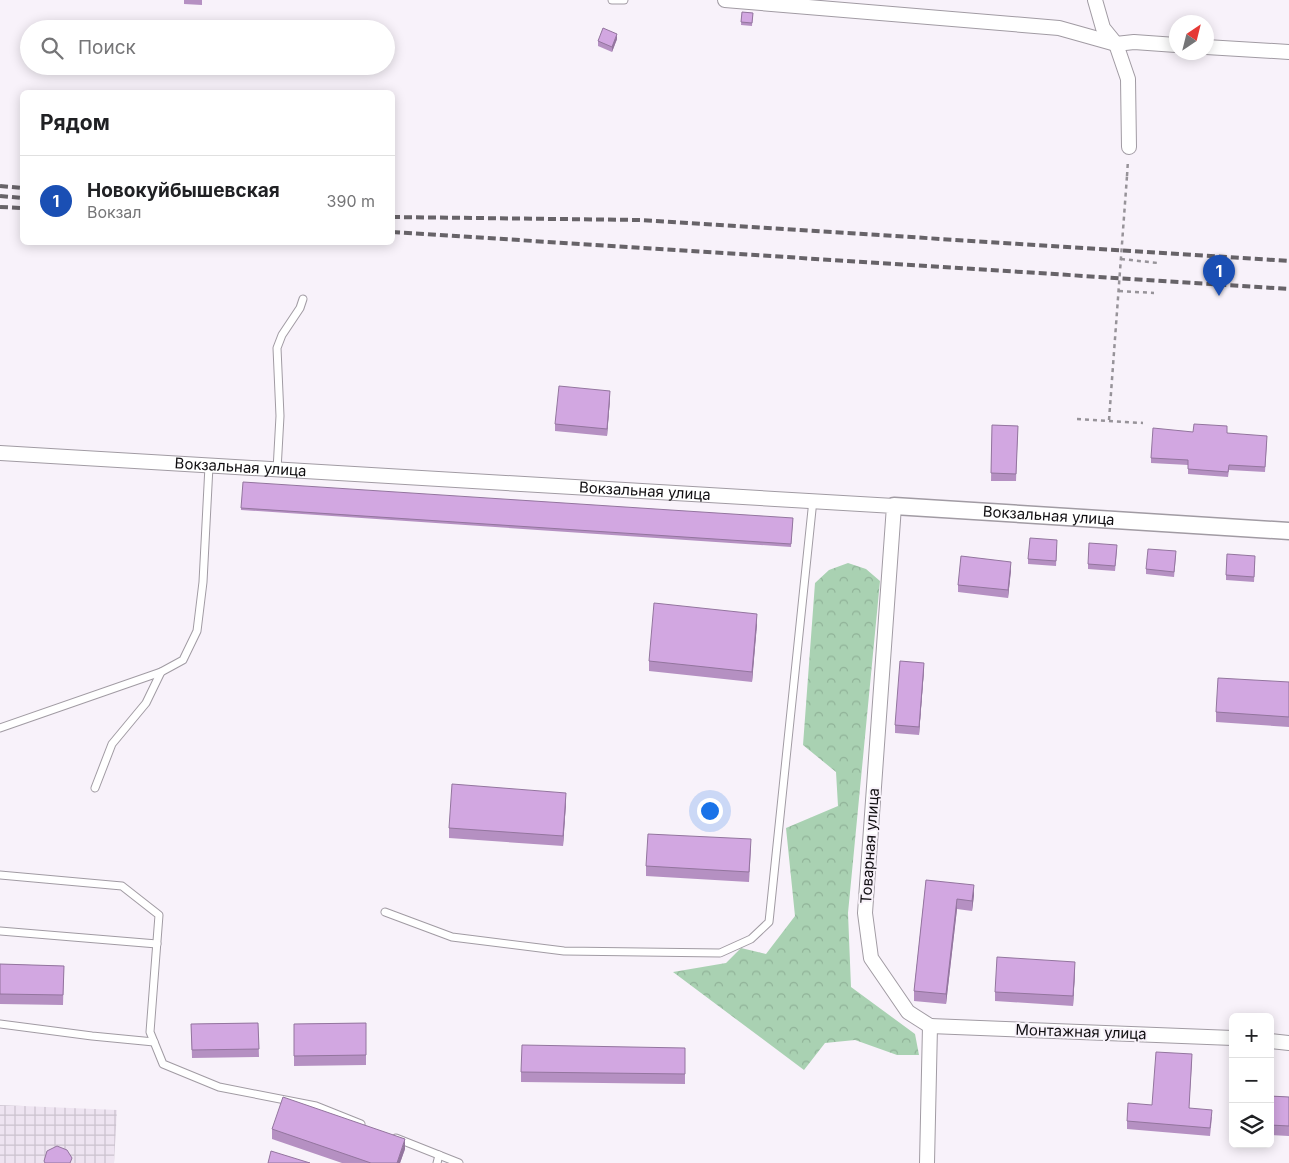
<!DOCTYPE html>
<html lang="ru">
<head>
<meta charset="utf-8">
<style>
  body { margin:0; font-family:Inter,sans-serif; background:#f6f6f6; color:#202124 }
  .controls { position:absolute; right:15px; bottom:15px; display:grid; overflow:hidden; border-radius:8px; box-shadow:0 2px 12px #0003 }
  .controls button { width:45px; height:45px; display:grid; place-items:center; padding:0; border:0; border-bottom:1px solid #e0e0e0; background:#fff; color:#202124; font:25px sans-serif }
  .compass { position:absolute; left:1169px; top:15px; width:45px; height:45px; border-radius:50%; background:#fff; box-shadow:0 2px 12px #0003; rotate:35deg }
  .you { position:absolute; left:709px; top:810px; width:18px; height:18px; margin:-12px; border:4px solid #fff; border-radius:50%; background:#1a73e8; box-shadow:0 0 0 8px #1a73e833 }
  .badge { display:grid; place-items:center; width:32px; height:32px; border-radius:50%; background:#4e59cf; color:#fff; font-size:16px; font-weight:700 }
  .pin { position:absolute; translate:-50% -41px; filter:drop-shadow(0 1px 2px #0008) }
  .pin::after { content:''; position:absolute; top:26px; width:18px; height:15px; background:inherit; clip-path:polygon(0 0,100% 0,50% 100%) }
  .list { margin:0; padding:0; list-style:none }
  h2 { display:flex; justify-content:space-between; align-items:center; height:65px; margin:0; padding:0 20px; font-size:21px }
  h2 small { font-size:16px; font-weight:400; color:#757577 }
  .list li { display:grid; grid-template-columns:32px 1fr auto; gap:15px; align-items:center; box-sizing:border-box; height:90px; padding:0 20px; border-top:1px solid #e0e0e0 }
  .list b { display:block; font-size:19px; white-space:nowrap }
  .list p { margin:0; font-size:16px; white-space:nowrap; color:#757577 }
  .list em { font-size:16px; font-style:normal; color:#757577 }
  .icon { flex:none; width:28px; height:28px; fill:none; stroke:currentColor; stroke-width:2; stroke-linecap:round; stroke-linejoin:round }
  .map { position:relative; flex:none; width:1289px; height:1163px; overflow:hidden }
  .search { position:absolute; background:#fff; box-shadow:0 2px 12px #0003; left:20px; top:20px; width:375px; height:55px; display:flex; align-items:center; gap:12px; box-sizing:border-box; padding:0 18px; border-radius:28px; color:#757577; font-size:19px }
  .panel { position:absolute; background:#fff; box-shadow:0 2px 12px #0003; left:20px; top:90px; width:375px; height:155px; border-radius:8px }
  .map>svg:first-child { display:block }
  .industrial { fill:url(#industrial-grid) }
  .forest { fill:url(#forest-crowns) }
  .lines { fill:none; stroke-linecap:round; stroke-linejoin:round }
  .service-casing { stroke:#a19ba3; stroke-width:9 }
  .minor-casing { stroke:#a19ba3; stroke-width:16 }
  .tertiary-casing { stroke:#a19ba3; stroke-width:19 }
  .path { stroke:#979399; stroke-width:2.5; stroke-dasharray:4 4; stroke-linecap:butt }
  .service { stroke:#fff; stroke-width:7 }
  .minor { stroke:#fff; stroke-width:14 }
  .tertiary { stroke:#fff; stroke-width:16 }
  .rail { stroke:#676368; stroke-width:4; stroke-dasharray:8 4; stroke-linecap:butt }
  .path-bridge { stroke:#979399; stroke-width:2.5; stroke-dasharray:4 4; stroke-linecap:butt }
  .wall { fill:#b590c2 }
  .shaded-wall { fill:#93759e }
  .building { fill:#d2a7e1; stroke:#93759e }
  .labels { text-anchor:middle; stroke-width:4; stroke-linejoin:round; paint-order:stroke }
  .street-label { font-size:15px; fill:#110f12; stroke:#f8f2fa }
</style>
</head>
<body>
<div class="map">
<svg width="1289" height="1163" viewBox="0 0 1289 1163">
  <defs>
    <pattern id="industrial-grid" width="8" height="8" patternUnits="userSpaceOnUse" patternTransform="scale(1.25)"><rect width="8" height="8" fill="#eee4f1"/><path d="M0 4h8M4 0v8" fill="none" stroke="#cbc2ce"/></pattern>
    <pattern id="forest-crowns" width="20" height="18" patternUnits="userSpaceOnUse" patternTransform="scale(1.25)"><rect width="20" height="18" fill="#a9d1b2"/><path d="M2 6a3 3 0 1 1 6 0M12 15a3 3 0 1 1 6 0" fill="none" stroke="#90b298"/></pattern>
  </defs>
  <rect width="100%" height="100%" fill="#f8f2fa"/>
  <path class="industrial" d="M 0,1105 L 117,1110 L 114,1163 L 0,1163 Z"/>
  <path class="forest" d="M 848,563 L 866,569 L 880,581 L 848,913 L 851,987 L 915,1034 L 919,1055 L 897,1055 L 855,1040 L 825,1043 L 804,1070 L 673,972 L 726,963 L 741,948 L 766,954 L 795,916 L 786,828 L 838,806 L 836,772 L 803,745 L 815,583 L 829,570 Z"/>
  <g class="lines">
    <g class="service-casing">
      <g id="service">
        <path d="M 612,0 L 624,0"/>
        <path d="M 277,470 L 280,416 L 277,348 L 282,335 L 300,308 L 303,299"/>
        <path d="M 0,728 L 161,672"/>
        <path d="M 95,788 L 112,744 L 146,703 L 161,672 L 183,660 L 197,631 L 203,582 L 209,466"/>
        <path d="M 0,875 L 122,886 L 159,915 L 150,1032 L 163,1064 L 219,1087 L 316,1106 L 361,1124"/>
        <path d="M 385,912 L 452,937 L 564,951 L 720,953 L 751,939 L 769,922 L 813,500"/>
        <path d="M 0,931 L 157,944"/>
        <path d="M 0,1024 L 92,1036 L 154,1042"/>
        <path d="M 396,1138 L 459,1163"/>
        <path d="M 437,1163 L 439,1155"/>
      </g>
    </g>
    <g class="minor-casing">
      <g id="minor">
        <path d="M 725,0 L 1059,28 L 1116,44 L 1134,42 L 1176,45"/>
        <path d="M 1095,0 L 1103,28 L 1116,44 L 1128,79 L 1129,147"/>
        <path d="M 1206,47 L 1289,52"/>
        <path id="s1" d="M 0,453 L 894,506 L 865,913 L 871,958 L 908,1012 L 930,1026"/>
        <path d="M 930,1026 L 1233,1038"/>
        <path d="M 1270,1041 L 1289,1043"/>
        <path d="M 927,1163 L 930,1026"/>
      </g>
    </g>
    <g class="tertiary-casing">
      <g id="tertiary">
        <path id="s2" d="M 894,506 L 1289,531"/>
      </g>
    </g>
    <g class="path">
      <path d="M 1127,176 L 1128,160"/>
      <path d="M 1121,259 L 1158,263"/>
      <path d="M 1119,291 L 1154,293"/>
      <path d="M 1077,419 L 1143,423"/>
    </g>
    <use href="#service" class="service"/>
    <use href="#minor" class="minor"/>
    <use href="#tertiary" class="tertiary"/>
    <g class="rail">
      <path d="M 0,186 L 22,188"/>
      <path d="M 0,196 L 22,198"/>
      <path d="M 0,207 L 22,208"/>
      <path d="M 392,217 L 641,220 L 1289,261"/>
      <path d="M 392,232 L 1289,289"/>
    </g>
    <path class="path-bridge" d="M 1109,420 L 1127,176"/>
  </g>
  <g class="wall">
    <path d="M 184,0 L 202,0 L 202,5 L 184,4 Z"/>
    <path d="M 742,12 L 753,13 L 752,26 L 741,25 Z"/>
    <path d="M 617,39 L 612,52 L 598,46 L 598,41 Z"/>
    <path d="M 610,399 L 607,436 L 555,431 L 555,424 Z"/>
    <path d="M 992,425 L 1018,426 L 1016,481 L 991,481 Z"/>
    <path d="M 1227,433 L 1267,441 L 1265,472 L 1229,470 L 1228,477 L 1188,474 L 1188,465 L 1151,463 L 1151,458 Z"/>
    <path d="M 241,508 L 793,518 L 791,547 L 241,510 Z"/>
    <path d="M 1057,545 L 1056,566 L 1028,564 L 1028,559 Z"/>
    <path d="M 1117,550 L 1115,571 L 1088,569 L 1088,564 Z"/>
    <path d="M 1176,556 L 1174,577 L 1146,574 L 1146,569 Z"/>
    <path d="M 1255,561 L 1254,582 L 1226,580 L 1226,575 Z"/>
    <path d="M 1011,570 L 1008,598 L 958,592 L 958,585 Z"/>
    <path d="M 757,624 L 752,682 L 649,671 L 649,661 Z"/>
    <path d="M 924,670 L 919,735 L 895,733 L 895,725 Z"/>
    <path d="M 1289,682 L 1289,727 L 1216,722 L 1216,712 Z"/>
    <path d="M 566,803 L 563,846 L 449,838 L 449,828 Z"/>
    <path d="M 751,849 L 749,882 L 646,876 L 646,866 Z"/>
    <path d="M 926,880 L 974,895 L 972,911 L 957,909 L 946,1004 L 914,1001 L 914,991 Z"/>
    <path d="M 0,964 L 64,966 L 63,1005 L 0,1004 Z"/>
    <path d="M 1075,972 L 1073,1006 L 995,1001 L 995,992 Z"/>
    <path d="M 258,1023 L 259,1057 L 192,1058 L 191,1024 Z"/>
    <path d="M 366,1023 L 366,1065 L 294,1066 L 294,1024 Z"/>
    <path d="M 685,1048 L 685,1084 L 521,1082 L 521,1072 Z"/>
    <path d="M 1192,1062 L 1189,1108 L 1212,1117 L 1210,1136 L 1127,1129 L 1127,1121 L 1152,1105 Z"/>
    <path d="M 1270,1096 L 1289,1097 L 1289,1136 L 1270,1135 Z"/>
    <path d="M 272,1129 L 405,1149 L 400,1163 L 342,1163 L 272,1139 Z"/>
  </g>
  <g class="shaded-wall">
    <path d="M 617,34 L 617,39 L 612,52 L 612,47 Z"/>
    <path d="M 610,391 L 610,399 L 607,436 L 607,429 Z"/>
    <path d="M 1011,562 L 1011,570 L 1008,598 L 1008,590 Z"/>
    <path d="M 757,614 L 757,624 L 752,682 L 752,672 Z"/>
    <path d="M 924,663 L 924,670 L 919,735 L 919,727 Z"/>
    <path d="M 566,793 L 566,803 L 563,846 L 563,836 Z"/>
    <path d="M 974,885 L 974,895 L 972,911 L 972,901 Z"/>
    <path d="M 957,899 L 957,909 L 946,1004 L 946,994 Z"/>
    <path d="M 1075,962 L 1075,972 L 1073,1006 L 1073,996 Z"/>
    <path d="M 405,1139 L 405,1149 L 400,1163 L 397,1163 Z"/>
  </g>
  <g class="building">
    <path d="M 742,12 L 753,13 L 752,23 L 741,22 Z"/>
    <path d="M 603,28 L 617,34 L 612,47 L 598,41 Z"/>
    <path d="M 559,386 L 610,391 L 607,429 L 555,424 Z"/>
    <path d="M 1194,424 L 1227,426 L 1227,433 L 1267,436 L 1265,467 L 1229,465 L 1228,472 L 1188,469 L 1188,460 L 1151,458 L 1153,428 L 1193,432 Z"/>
    <path d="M 992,425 L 1018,426 L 1016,474 L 991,473 Z"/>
    <path d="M 243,482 L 793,518 L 791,544 L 241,508 Z"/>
    <path d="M 1030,538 L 1057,540 L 1056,561 L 1028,559 Z"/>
    <path d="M 1089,543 L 1117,545 L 1115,566 L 1088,564 Z"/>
    <path d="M 1148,549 L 1176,551 L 1174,572 L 1146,569 Z"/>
    <path d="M 1227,554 L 1255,556 L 1254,577 L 1226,575 Z"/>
    <path d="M 961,556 L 1011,562 L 1008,590 L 958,585 Z"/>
    <path d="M 654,603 L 757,614 L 752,672 L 649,661 Z"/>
    <path d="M 900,661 L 924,663 L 919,727 L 895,725 Z"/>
    <path d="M 1218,678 L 1289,682 L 1289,717 L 1216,712 Z"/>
    <path d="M 452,784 L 566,793 L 563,836 L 449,828 Z"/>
    <path d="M 648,834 L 751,839 L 749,872 L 646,866 Z"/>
    <path d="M 926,880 L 974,885 L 972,901 L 957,899 L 946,994 L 914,991 Z"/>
    <path d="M 997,957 L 1075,962 L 1073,996 L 995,992 Z"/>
    <path d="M 0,964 L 64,966 L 63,995 L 0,994 Z"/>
    <path d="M 258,1023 L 259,1049 L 192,1050 L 191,1024 Z"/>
    <path d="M 366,1023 L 366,1055 L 294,1056 L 294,1024 Z"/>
    <path d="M 522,1045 L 685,1048 L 685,1074 L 521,1072 Z"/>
    <path d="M 1156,1052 L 1192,1054 L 1189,1108 L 1212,1110 L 1210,1128 L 1127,1121 L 1128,1103 L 1152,1105 Z"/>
    <path d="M 1270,1096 L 1289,1097 L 1289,1126 L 1270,1125 Z"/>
    <path d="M 283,1097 L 405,1139 L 397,1163 L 371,1163 L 272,1129 Z"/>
    <path d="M 57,1146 L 67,1150 L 72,1158 L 70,1163 L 45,1163 L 44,1161 L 47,1151 Z"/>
    <path d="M 271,1151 L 310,1163 L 268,1163 Z"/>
  </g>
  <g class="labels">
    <g class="street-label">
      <text dy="5" stroke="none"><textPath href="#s1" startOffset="241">Вокзальная улица</textPath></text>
      <text dy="5" stroke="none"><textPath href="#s1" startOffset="646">Вокзальная улица</textPath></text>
      <text dy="5" stroke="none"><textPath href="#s2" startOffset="155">Вокзальная улица</textPath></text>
      <text transform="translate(870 846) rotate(-86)" y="5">Товарная улица</text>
      <text transform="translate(1081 1032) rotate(2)" y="5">Монтажная улица</text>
    </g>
  </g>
</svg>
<div class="controls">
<button>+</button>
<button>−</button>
<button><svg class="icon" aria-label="layers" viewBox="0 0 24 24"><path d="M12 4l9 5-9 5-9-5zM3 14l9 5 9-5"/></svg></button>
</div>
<svg class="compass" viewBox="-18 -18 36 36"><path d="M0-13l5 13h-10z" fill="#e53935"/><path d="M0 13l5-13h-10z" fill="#757577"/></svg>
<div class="you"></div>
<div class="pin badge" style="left:1219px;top:296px;background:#1a4fb4">1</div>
<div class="search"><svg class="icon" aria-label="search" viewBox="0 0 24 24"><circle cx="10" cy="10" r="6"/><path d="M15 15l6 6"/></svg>Поиск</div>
<section class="panel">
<h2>Рядом<small></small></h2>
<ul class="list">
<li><span class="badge" style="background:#1a4fb4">1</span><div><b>Новокуйбышевская</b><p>Вокзал</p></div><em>390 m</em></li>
</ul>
</section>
</div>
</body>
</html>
